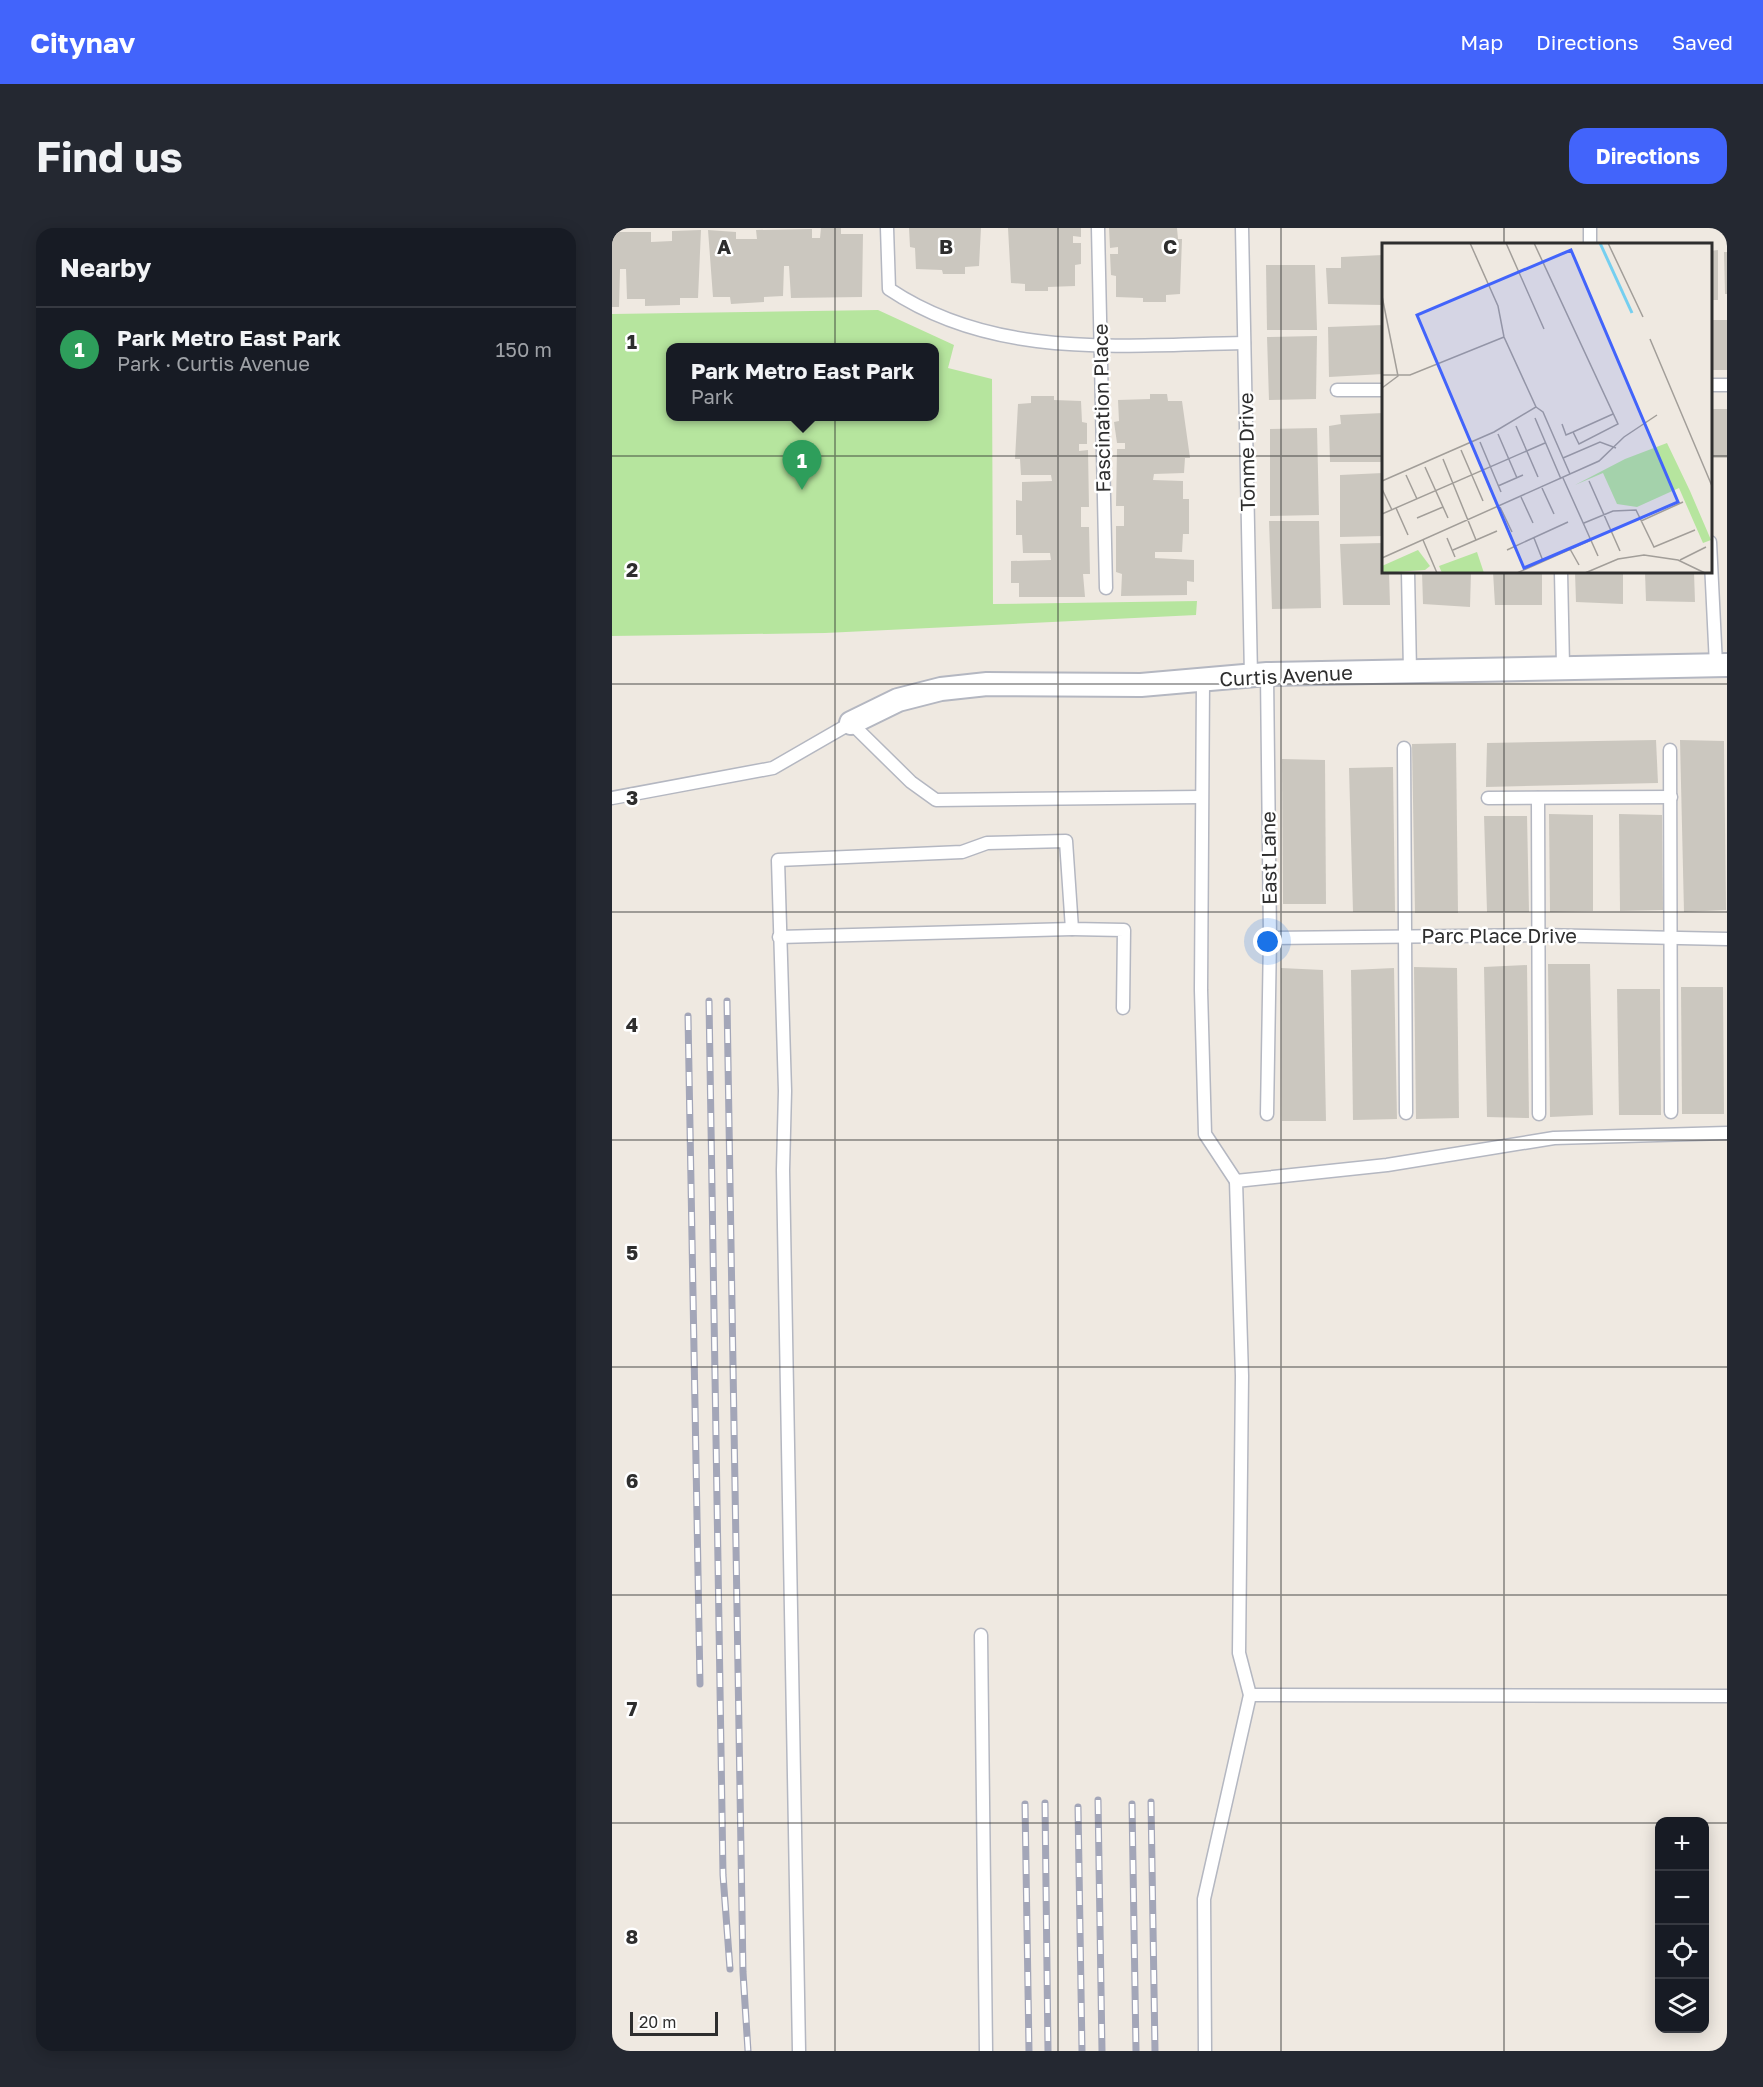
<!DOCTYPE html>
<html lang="en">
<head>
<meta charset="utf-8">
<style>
  body { margin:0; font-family:"Golos Text",sans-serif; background:#242831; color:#f1f3f6 }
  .controls { position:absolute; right:18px; bottom:18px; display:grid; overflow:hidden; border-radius:12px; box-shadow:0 3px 15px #0003 }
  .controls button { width:54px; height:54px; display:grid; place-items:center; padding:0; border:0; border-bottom:2px solid #363941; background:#171b24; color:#f1f3f6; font:30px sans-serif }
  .scale { position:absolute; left:18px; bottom:15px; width:88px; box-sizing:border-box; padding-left:6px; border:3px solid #2e2e2e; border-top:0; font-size:16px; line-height:21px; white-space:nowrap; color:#2e2e2e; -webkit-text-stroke:4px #fff; paint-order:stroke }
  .you { position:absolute; left:656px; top:714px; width:21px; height:21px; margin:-15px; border:4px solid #fff; border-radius:50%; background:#1a73e8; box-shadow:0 0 0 9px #1a73e833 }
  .badge { display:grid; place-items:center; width:39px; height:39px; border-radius:50%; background:#4264fb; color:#fff; font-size:20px; font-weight:700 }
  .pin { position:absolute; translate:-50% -50px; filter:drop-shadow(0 2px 3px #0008) }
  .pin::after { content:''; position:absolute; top:32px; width:21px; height:18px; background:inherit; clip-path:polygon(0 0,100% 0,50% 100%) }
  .popup { position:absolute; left:54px; top:115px; width:273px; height:78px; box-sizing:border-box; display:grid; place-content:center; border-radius:12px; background:#171b24; filter:drop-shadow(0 2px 4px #0005); font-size:20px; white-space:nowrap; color:#9ea1a6 }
  .popup b { font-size:22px; color:#f1f3f6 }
  .popup::after { content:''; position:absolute; left:50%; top:100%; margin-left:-12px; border:12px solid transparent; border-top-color:#171b24 }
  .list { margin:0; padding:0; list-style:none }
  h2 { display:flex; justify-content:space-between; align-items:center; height:78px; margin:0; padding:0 24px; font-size:26px }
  h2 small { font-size:20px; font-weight:400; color:#9ea1a6 }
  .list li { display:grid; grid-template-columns:39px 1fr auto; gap:18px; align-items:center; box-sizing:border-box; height:84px; padding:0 24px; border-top:2px solid #363941 }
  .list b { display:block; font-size:22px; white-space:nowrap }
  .list p { margin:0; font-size:20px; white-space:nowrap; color:#9ea1a6 }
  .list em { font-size:20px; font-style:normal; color:#9ea1a6 }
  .icon { flex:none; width:33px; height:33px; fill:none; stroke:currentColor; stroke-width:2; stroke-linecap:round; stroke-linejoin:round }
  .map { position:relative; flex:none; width:1115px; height:1823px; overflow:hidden; border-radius:18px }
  header { display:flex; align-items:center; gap:36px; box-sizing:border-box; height:84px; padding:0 30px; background:#4264fb; color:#fff }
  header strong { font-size:28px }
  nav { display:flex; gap:33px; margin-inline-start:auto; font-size:21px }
  .intro { display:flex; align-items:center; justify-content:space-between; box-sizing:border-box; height:144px; padding:0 36px }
  h1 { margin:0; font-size:42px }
  .button { padding:15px 27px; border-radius:18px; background:#4264fb; color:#fff; font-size:21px; font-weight:700 }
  main { display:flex; gap:36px; padding:0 36px }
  aside { flex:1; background:#171b24; border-radius:18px; box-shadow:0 3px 15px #0003 }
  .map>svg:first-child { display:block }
  .green { fill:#b6e59e; fill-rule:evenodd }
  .building { fill:#cbc7bf }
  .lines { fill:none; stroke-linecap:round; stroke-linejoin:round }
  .lane-casing { stroke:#b4b7c1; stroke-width:15 }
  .street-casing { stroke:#b4b7c1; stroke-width:26 }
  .lane { stroke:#fff; stroke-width:12 }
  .street { stroke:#fff; stroke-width:22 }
  .rail-casing { stroke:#a3a6b8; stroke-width:7 }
  .rail { stroke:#fff; stroke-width:4.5; stroke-dasharray:14; stroke-linecap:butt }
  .grid { fill:none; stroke:#2e2e2e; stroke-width:1.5; stroke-opacity:0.55 }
  .labels { text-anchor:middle; stroke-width:5; stroke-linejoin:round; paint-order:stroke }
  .street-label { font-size:20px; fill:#2e2e2e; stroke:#fff }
  .inset-river { fill:none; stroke:#75cff0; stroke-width:3 }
  .inset-road { fill:none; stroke:#a29e99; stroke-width:1.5 }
  .view { fill:#4264fb; fill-opacity:0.15; stroke:#4264fb; stroke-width:3 }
  .inset-edge { fill:none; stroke:#2e2e2e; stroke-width:3 }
  .grid-label { font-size:20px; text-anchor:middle; font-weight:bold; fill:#2e2e2e; stroke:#fff; stroke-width:5; stroke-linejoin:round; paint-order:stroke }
</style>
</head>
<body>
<header>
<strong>Citynav</strong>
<nav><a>Map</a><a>Directions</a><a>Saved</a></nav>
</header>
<div class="intro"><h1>Find us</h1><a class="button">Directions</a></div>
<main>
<aside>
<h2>Nearby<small></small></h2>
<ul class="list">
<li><span class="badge" style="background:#2e9e5b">1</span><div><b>Park Metro East Park</b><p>Park · Curtis Avenue</p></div><em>150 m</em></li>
</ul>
</aside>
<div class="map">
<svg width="1115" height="1823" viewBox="0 0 1115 1823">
  <rect width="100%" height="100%" fill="#efe9e1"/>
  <path class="green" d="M 266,82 L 342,117 L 336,140 L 380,151 L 381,376 L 585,373 L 584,387 L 213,405 L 0,408 L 0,86 ZM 58,119 L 322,119 L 322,188 L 58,188 Z"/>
  <g class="building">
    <path d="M 209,0 L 229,0 L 229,6 L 251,6 L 250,69 L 179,70 L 177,38 L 172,38 L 171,68 L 152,69 L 152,74 L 119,76 L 118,69 L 101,69 L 96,2 L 124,4 L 124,11 L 145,11 L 144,2 L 200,1 L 200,10 L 208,10 Z"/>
    <path d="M 297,0 L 369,0 L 367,38 L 353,39 L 353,46 L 331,46 L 330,42 L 304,41 L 303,20 L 298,19 Z"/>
    <path d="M 396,0 L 469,0 L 469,9 L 461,8 L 461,15 L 469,15 L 469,36 L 463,37 L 463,58 L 436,59 L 436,63 L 413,63 L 413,56 L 399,55 Z"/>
    <path d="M 497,0 L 565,0 L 566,11 L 570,11 L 568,66 L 554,67 L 554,74 L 531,74 L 531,70 L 504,69 L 504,48 L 499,47 L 498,26 L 506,26 L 506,19 L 498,20 Z"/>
    <path d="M 89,2 L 86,70 L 68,70 L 68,77 L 33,78 L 33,71 L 15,71 L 14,41 L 8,41 L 7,79 L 0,79 L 0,4 L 39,4 L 39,14 L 60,13 L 60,3 Z"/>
    <path d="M 1106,22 L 1106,72 L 1098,72 L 1098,23 Z"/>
    <path d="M 1112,24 L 1115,24 L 1115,66 L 1113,66 Z"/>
    <path d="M 771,27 L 771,77 L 716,76 L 714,40 L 729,40 L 729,29 Z"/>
    <path d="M 654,37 L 703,37 L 705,102 L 655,102 Z"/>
    <rect x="1098" y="92" width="17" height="50"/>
    <path d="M 771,97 L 771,146 L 717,149 L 716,99 Z"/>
    <path d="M 705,108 L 704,171 L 657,172 L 655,109 Z"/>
    <path d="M 538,166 L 555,166 L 556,173 L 570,173 L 578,230 L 573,230 L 572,245 L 542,246 L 541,252 L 571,253 L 571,271 L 577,271 L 577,306 L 571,306 L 570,324 L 543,324 L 543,330 L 582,332 L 582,354 L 575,353 L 575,367 L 509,368 L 510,346 L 504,344 L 504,298 L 512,298 L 512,278 L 504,278 L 505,221 L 513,221 L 513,215 L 505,215 L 502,194 L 507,193 L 506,172 L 538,171 Z"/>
    <path d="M 419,168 L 442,168 L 442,172 L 469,173 L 470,194 L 475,195 L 475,216 L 467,216 L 467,223 L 476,222 L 477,279 L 469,279 L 469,299 L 477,299 L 478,346 L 471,346 L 473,369 L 407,369 L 407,355 L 399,355 L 399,333 L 439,332 L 438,325 L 411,325 L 410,307 L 404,307 L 404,272 L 410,273 L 410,254 L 440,253 L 439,247 L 409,247 L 408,231 L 403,231 L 406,176 L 419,175 Z"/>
    <rect x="1098" y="181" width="17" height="49"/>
    <path d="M 771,185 L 771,234 L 718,234 L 717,198 L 729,196 L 728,187 Z"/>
    <path d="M 705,200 L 707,287 L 658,288 L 658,201 Z"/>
    <path d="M 771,245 L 771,308 L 728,309 L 728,247 Z"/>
    <path d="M 657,293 L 707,293 L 709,380 L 660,381 Z"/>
    <path d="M 771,315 L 771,344 L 777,344 L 778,377 L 731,377 L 728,316 Z"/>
    <path d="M 810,344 L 859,344 L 858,379 L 811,376 Z"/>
    <path d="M 881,344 L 930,344 L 930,377 L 883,377 Z"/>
    <path d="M 963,344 L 1011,344 L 1011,376 L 964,374 Z"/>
    <path d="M 1033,344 L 1082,344 L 1083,374 L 1034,373 Z"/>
    <path d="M 1044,512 L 1046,555 L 874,559 L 875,515 Z"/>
    <path d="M 1068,512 L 1112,513 L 1114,682 L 1072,684 Z"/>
    <path d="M 844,515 L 846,685 L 803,685 L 800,516 Z"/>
    <path d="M 670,531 L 713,532 L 714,676 L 671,676 Z"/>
    <path d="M 781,539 L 783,684 L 741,684 L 737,540 Z"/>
    <path d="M 937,586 L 981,587 L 981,683 L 938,684 Z"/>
    <path d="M 1007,586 L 1050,587 L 1051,682 L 1008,683 Z"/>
    <path d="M 872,588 L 915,588 L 917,684 L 875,684 Z"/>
    <path d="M 936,736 L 978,736 L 981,887 L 938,889 Z"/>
    <path d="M 915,737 L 917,890 L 875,889 L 872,739 Z"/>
    <path d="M 802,739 L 845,740 L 847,890 L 804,891 Z"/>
    <path d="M 669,740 L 711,742 L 714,893 L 670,893 Z"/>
    <path d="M 782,740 L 785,891 L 741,892 L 739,742 Z"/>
    <path d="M 1069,759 L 1111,759 L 1112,886 L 1070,886 Z"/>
    <path d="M 1005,761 L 1048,761 L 1049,887 L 1007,887 Z"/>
  </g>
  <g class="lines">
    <g class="lane-casing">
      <g id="lane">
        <path d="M 275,0 L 277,61 C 383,132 510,117 632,115"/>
        <path d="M 486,0 L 494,360"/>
        <path d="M 630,0 L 639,448"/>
        <path d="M 978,16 L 978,0"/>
        <path d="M 1098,157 L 1115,157"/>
        <path d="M 725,162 L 771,162"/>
        <path d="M 1098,314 L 1104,437"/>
        <path d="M 796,344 L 798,443"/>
        <path d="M 949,344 L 951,438"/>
        <path d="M 655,446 L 658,710 L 655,886"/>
        <path d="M 591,453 L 589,762 L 593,906 L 624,953"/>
        <path d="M 792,520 L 794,885"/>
        <path d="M 1058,522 L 1059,884"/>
        <path d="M 0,570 L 161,540 L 239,495 L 299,554 L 324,572 L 589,569"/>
        <path d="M 876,570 L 1059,569"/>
        <path d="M 926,570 L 927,886"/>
        <path d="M 167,709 L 460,701"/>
        <path d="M 658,710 L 927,707 L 1115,711"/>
        <path d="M 369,1407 L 374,1823"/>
        <path d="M 638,1467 L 1115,1468"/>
        <path d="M 187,1823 L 171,942 L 173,863 L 166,632 L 350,624 L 375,615 L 454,613 L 460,701 L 512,702 L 511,780"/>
        <path d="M 593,1823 L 592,1671 L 638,1467 L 627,1425 L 630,1148 L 624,953 L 775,937 L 942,910 L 1115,905"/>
      </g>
    </g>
    <g class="street-casing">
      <path id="street" d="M 239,495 L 286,472 L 329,461 L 375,456 L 529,457 L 655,446 L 1115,437"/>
    </g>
    <use href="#lane" class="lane"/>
    <use href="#street" class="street"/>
    <g class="rail-casing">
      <g id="rail">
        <path d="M 97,773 L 111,1647 L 118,1741"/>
        <path d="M 115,773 L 131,1744 L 136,1823"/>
        <path d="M 76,788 L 88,1456"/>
        <path d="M 486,1572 L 490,1823"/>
        <path d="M 539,1574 L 543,1823"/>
        <path d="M 433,1575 L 436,1823"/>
        <path d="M 413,1576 L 417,1823"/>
        <path d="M 520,1576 L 524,1823"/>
        <path d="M 466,1579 L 470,1823"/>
      </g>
    </g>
    <use href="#rail" class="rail"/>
  </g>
  <path class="grid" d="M 223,0 L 223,1823M 446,0 L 446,1823M 669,0 L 669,1823M 892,0 L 892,16M 0,228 L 771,228M 1098,228 L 1115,228M 892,344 L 892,1823M 0,456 L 1115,456M 0,684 L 1115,684M 0,912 L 1115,912M 0,1139 L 1115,1139M 0,1367 L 1115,1367M 0,1595 L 1048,1595M 1092,1595 L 1115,1595"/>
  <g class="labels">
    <g class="street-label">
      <text transform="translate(490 180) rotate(-91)" y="7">Fascination Place</text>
      <text transform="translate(635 224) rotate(-91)" y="7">Tonme Drive</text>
      <text transform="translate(674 448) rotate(-3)" y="7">Curtis Avenue</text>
      <text transform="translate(657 630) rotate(-91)" y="7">East Lane</text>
      <text x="887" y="715">Parc Place Drive</text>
    </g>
  </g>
  <g transform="translate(770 15)">
    <rect width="330" height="330" fill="#efe9e1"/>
    <path d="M 285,200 L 308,248 L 329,297 L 321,300 L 297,245 L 255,264 L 235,261 L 221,230 L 193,242 L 243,216 ZM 36,307 L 48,323 L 43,327 L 0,330 L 0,323 ZM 95,309 L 102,330 L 60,330 L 57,323 Z" fill="#b6e59e"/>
    <path class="inset-river" d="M 218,0 L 250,70"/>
    <path class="inset-road" d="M 124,0 L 162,86M 152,0 L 236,181 L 197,201 L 191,189 L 184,192 L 180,181M 226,0 L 261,74M 0,53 L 16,133 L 0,145M 268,96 L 330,243M 0,132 L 28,132 L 122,94M 154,164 L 161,169 L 188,231M 153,175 L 179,236M 134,183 L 156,234M 191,189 L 231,171M 116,191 L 135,235M 98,199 L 119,249M 79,207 L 101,258M 181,215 L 218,199 L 234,205M 61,216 L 94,297M 43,224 L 66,275M 24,232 L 35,256M 181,235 L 216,313M 0,238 L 112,189 L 154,164 L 122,94 L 116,63 L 88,0M 207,238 L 238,308M 116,243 L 141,232M 160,245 L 172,271M 0,246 L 10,267M 139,254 L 151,280M 118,264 L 130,289M 14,265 L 26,292M 0,271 L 163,200M 35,275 L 61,264M 259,278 L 301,259M 202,280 L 231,268 L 254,267 L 272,304 L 313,287M 65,295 L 73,314M 152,295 L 161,318M 41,297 L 55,330M 188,306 L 197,322M 71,307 L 115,288M 125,307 L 186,279M 0,315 L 217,218 L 242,194 L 275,172M 298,317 L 324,304M 135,330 L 209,297M 203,330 L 236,316 L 262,312 L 296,317 L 323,330"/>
    <path class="view" d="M 189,7 L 296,259 L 142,325 L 35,72 Z"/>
    <rect width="330" height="330" class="inset-edge"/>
  </g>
  <g class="grid-label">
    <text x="112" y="26">A</text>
    <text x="334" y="26">B</text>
    <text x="558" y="26">C</text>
    <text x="20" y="121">1</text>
    <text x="20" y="349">2</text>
    <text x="20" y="577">3</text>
    <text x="20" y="804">4</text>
    <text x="20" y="1032">5</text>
    <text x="20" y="1260">6</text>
    <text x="20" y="1488">7</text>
    <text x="20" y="1716">8</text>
  </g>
</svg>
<div class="controls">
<button>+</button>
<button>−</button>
<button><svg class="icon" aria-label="locate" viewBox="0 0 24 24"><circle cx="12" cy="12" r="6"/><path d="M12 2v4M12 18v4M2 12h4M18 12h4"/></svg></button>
<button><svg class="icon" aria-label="layers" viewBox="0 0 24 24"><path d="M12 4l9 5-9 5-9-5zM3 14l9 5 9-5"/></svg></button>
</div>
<div class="scale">20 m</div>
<div class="you"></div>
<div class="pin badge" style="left:190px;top:262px;background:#2e9e5b">1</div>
<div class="popup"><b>Park Metro East Park</b>Park</div>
</div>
</main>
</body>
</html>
